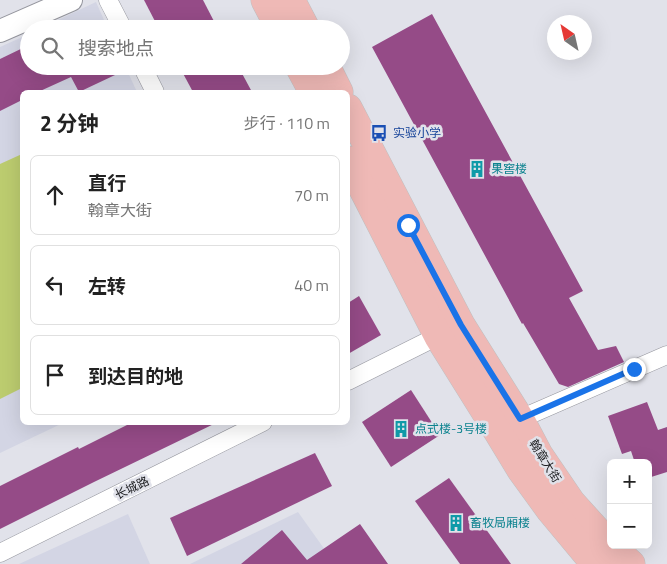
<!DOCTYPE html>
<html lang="zh">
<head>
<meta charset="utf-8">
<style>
  body { margin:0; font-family:"Titillium Web","Noto Sans SC",sans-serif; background:#f2f2f2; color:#222 }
  .controls { position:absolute; right:15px; bottom:15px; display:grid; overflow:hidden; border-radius:8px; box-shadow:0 5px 20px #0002 }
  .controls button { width:45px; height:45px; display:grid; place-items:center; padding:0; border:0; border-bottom:1px solid #e0e0e0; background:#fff; color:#222; font:25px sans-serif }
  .compass { position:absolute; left:547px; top:15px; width:45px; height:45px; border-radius:50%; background:#fff; box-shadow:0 5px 20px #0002; rotate:326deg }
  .stop { position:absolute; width:15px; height:15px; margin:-11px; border:4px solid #1a73e8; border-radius:50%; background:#fff }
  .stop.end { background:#1a73e8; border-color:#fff; box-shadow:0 1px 5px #0008 }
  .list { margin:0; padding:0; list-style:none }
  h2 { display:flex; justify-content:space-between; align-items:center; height:65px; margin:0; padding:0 20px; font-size:21px }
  h2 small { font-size:16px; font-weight:400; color:#767676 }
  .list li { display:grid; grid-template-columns:32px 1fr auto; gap:15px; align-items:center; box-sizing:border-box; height:80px; margin:0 10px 10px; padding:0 10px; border:1px solid #e0e0e0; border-radius:8px }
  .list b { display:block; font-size:19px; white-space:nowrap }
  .list p { margin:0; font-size:16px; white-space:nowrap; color:#767676 }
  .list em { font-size:16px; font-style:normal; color:#767676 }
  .icon { flex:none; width:28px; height:28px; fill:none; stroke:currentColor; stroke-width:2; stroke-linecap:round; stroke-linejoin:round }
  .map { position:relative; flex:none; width:667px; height:564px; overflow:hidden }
  .search { position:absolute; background:#fff; box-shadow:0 5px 20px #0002; left:20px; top:20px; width:330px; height:55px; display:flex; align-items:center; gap:12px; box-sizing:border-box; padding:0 18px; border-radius:28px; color:#767676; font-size:19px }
  .panel { position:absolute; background:#fff; box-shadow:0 5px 20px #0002; left:20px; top:90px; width:330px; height:335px; border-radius:8px }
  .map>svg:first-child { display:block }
  .built { fill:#d3d5e4 }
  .green { fill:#bccc6f }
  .building { fill:#954b87 }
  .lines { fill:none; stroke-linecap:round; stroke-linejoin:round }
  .minor-casing { stroke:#95969e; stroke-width:19 }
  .tertiary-casing { stroke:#95969e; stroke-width:24 }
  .primary-casing { stroke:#bfc0c1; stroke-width:29 }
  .minor { stroke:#fff; stroke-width:18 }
  .tertiary { stroke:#fff; stroke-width:22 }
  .primary { stroke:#efb9b6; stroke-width:28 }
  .route { stroke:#1a73e8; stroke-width:6 }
  .labels { text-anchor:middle; stroke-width:5; stroke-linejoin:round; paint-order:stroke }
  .transit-label { font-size:12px; fill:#164399; stroke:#e1e2ea; text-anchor:start }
  .culture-label { font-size:12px; fill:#0d838f; stroke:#e1e2ea; text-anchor:start }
  .street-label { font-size:12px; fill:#1c1d20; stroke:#e1e2ea }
</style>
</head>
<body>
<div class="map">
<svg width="667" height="564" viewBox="0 0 667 564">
  <rect width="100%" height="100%" fill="#e1e2ea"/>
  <g class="built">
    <path d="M 96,2 L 108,29 L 39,29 Z"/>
    <path d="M 29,34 L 29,66 L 125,66 L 137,92 L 22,92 L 22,422 L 63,423 L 0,453 L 0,47 Z"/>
    <path d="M 298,512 L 335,564 L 190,564 Z"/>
    <path d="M 128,514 L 150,564 L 19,564 Z"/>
  </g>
  <path class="green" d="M 22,154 L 22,388 L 0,399 L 0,164 Z"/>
  <g class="building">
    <path d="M 144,0 L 203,0 L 218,29 L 159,29 Z"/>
    <path d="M 432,14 L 583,291 L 569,298 L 598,350 L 616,346 L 624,362 L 568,387 L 559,384 L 523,323 L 522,324 L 372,47 Z"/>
    <path d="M 29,45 L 29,66 L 132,67 L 79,92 L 71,77 L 38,92 L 22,92 L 22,100 L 0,111 L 0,59 Z"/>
    <path d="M 179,66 L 238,66 L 252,92 L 193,92 Z"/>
    <path d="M 359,296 L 381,335 L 348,354 L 348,303 Z"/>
    <path d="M 411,390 L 440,435 L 391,467 L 362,422 Z"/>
    <path d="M 647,402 L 658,430 L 667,427 L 667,472 L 648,478 L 648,463 L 635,463 L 631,451 L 622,454 L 608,416 Z"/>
    <path d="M 133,422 L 218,422 L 94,482 L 0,529 L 0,486 L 78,447 L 79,449 Z"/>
    <path d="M 315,453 L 332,486 L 187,556 L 170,518 Z"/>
    <path d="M 449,478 L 511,564 L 460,564 L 415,501 Z"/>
    <path d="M 360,524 L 388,564 L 241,564 L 282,530 L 307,560 Z"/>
  </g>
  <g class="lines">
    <g class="minor-casing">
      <g id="minor">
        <path d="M 108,0 L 123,29"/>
        <path d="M 142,66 L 155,92"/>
        <path d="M 348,381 L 438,336"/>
        <path d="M 520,419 L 667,355"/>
        <path d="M 0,553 L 263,422"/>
      </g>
    </g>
    <g class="tertiary-casing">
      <path id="tertiary" d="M 0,31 L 71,0"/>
    </g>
    <g class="primary-casing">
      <g id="primary">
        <path d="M 265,0 L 280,29"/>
        <path d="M 291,0 L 306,29"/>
        <path d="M 299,66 L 313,92"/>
        <path d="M 326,66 L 339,92"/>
        <path d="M 348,108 L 461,325 L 520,419 L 539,455 L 571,502 L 610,545 L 631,564"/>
        <path d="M 348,160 L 438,336 L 498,432 L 521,470 L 550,510 L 590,558 L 597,564"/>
      </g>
    </g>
    <use href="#minor" class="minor"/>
    <use href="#tertiary" class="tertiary"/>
    <use href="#primary" class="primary"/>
  </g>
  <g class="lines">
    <path class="route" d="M 408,225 L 461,325 L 520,419 L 634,369"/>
  </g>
  <defs>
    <g id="bus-bare" transform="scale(1.35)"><path d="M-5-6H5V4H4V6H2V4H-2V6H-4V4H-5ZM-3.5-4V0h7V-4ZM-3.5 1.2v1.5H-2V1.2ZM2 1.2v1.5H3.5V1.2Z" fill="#1a4fb4" stroke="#e1e2ea" stroke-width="2.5" paint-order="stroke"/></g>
    <g id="building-bare" transform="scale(1.35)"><path d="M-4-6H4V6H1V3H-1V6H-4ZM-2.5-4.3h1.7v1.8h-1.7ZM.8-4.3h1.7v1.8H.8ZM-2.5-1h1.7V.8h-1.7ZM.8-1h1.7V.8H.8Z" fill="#0f9aa8" stroke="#e1e2ea" stroke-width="2.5" paint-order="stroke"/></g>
  </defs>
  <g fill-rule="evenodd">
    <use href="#bus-bare" x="379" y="133"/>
    <use href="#building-bare" x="477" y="169"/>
    <use href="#building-bare" x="401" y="429"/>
    <use href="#building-bare" x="456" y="523"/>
  </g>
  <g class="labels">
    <g class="transit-label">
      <text x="393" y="137">实验小学</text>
    </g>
    <g class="culture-label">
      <text x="491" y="173">果窖楼</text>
      <text x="415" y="433">点式楼-3号楼</text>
      <text x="470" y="527">畜牧局厢楼</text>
    </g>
    <g class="street-label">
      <text transform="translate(545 461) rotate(58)" y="4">翰章大街</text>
      <text transform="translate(132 488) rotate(-26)" y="4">长城路</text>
    </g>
  </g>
</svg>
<div class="controls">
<button>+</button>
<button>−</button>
</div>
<svg class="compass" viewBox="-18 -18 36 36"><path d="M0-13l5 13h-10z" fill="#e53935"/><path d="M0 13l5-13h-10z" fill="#767676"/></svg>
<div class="stop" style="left:408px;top:225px"></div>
<div class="stop end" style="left:634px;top:369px"></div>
<div class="search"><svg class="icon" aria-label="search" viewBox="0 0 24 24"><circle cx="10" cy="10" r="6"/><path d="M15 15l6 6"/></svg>搜索地点</div>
<section class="panel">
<h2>2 分钟<small>步行 · 110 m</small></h2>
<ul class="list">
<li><svg class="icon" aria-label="ahead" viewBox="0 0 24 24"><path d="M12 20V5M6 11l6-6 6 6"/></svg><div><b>直行</b><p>翰章大街</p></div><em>70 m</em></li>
<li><svg class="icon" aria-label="left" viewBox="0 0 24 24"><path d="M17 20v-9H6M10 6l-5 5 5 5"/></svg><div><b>左转</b></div><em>40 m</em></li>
<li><svg class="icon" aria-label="arrive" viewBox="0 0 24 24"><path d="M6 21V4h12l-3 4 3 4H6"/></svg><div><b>到达目的地</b></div></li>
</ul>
</section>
</div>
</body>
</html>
